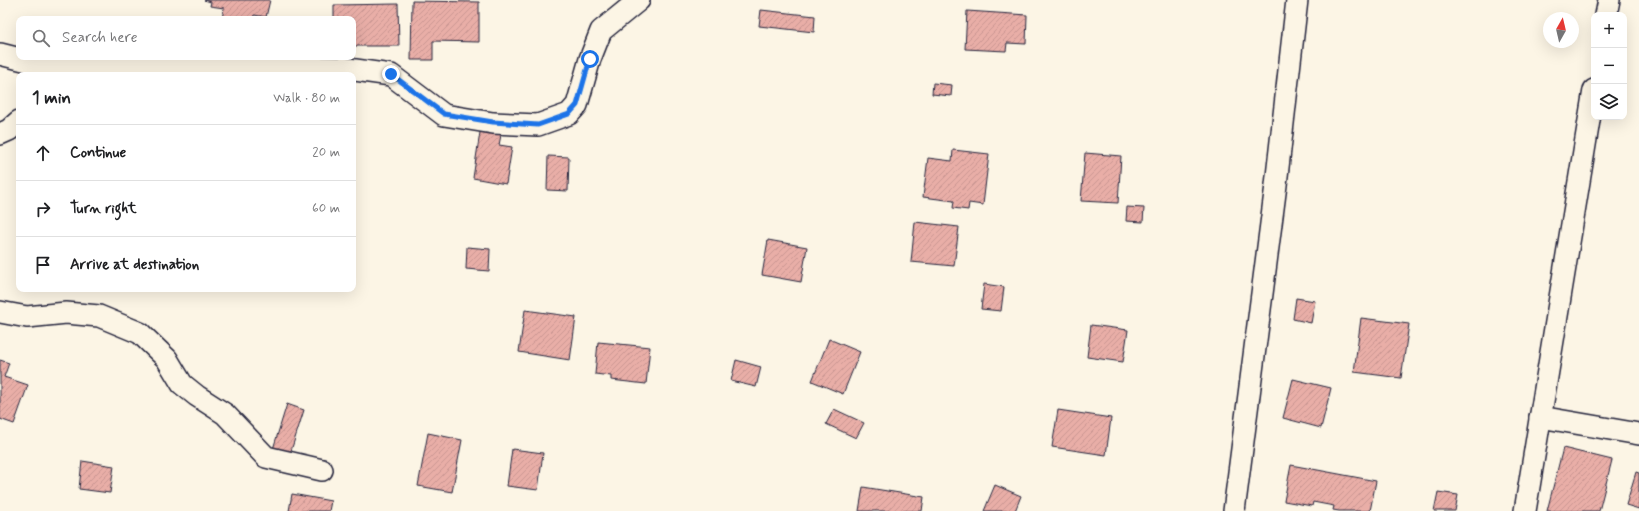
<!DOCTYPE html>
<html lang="en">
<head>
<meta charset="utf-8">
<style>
  body { margin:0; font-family:Mynerve,sans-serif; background:#f2f2f2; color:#202124 }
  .controls { position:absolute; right:12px; top:12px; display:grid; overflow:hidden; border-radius:8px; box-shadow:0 4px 16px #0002 }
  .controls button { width:36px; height:36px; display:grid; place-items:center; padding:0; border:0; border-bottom:1px solid #e0e0e0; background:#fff; color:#202124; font:20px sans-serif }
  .compass { position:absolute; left:1543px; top:12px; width:36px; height:36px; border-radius:50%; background:#fff; box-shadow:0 4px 16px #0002; rotate:8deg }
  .stop { position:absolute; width:12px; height:12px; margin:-9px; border:3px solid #1a73e8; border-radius:50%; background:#fff }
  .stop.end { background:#1a73e8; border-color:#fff; box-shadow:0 1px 4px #0008 }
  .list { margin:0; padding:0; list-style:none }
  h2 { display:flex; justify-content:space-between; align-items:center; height:52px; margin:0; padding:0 16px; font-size:17px }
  h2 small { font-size:13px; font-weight:400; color:#757577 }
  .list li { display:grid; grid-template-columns:26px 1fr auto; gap:12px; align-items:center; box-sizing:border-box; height:56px; padding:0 16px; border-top:1px solid #e0e0e0 }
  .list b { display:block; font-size:15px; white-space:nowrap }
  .list em { font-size:13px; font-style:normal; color:#757577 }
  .icon { flex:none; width:22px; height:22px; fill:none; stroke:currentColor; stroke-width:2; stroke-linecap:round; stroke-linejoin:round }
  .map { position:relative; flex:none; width:1639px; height:511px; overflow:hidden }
  .search { position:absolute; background:#fff; box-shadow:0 4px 16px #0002; left:16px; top:16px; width:340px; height:44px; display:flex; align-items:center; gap:10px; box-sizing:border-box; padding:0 14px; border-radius:8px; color:#757577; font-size:15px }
  .panel { position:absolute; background:#fff; box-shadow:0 4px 16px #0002; left:16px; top:72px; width:340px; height:220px; border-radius:8px }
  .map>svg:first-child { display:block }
  .building { fill:url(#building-hatch); stroke:#22223b }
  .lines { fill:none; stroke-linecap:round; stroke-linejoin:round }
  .street-casing { stroke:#22223b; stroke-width:24 }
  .street { stroke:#fcf5e5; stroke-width:21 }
  .route { stroke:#1a73e8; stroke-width:5 }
</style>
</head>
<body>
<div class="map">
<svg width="1639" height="511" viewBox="0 0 1639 511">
  <defs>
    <pattern id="building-hatch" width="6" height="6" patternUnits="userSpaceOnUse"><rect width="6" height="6" fill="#e9aea7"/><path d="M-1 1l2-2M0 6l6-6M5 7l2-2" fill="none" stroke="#c89591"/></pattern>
  </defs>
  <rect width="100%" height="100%" fill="#fcf5e5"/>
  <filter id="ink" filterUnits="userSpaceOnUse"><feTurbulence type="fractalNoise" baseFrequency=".025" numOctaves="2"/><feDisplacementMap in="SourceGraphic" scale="8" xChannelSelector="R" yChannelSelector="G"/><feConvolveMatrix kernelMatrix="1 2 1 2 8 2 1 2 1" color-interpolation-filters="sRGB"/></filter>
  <g filter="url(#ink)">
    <g class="building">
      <path d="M 204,0 L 270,0 L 266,17 L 254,15 L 253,19 L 222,19 L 224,8 L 210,6 L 211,2 Z"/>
      <path d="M 412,1 L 479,2 L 479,42 L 433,41 L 433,60 L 411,60 Z"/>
      <path d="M 398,4 L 399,46 L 353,46 L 353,19 L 334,19 L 334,5 Z"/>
      <path d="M 761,10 L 815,16 L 814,32 L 759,26 Z"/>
      <path d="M 967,11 L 1027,15 L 1026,44 L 1007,43 L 1006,51 L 965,49 Z"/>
      <path d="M 933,83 L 952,85 L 951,96 L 932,94 Z"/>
      <path d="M 481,126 L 502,130 L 499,145 L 512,147 L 506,184 L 473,178 Z"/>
      <path d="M 953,150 L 989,154 L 983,205 L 969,203 L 968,210 L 953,208 L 954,201 L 923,197 L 928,158 L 952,161 Z"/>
      <path d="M 1085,153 L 1121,156 L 1118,203 L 1081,201 Z"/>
      <path d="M 548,156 L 569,157 L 568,191 L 547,190 Z"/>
      <path d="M 1127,207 L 1144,208 L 1143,222 L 1126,221 Z"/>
      <path d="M 915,222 L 959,227 L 954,266 L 911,262 Z"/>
      <path d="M 768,240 L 807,247 L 801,282 L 762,275 Z"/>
      <path d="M 467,247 L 490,249 L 489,271 L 466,269 Z"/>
      <path d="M 984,284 L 1004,287 L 1001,311 L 981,309 Z"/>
      <path d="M 1296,298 L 1315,301 L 1311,323 L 1293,319 Z"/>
      <path d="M 525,310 L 576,317 L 570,360 L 519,352 Z"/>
      <path d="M 1361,318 L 1409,324 L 1401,378 L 1354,372 Z"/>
      <path d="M 1091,325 L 1128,330 L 1123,362 L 1087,357 Z"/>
      <path d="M 829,339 L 860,352 L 843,394 L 812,381 Z"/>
      <path d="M 598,342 L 650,347 L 646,384 L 611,380 L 611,376 L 595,374 Z"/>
      <path d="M 0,360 L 9,363 L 4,377 L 28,385 L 14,424 L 0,419 Z"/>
      <path d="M 736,360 L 761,367 L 756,387 L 731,381 Z"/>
      <path d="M 1293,379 L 1331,388 L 1321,428 L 1283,418 Z"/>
      <path d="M 287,404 L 304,410 L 290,454 L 273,449 Z"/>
      <path d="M 834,409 L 864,423 L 856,438 L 826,424 Z"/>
      <path d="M 1058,410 L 1111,418 L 1106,455 L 1052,447 Z"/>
      <path d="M 428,433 L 462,440 L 452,492 L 418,486 Z"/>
      <path d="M 1563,448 L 1612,460 L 1599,511 L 1547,511 Z"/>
      <path d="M 512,449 L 543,453 L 538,490 L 507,486 Z"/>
      <path d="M 82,461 L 114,466 L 110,493 L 79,489 Z"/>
      <path d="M 1291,465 L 1376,481 L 1370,511 L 1339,511 L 1333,510 L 1334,506 L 1313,502 L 1312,506 L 1284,501 Z"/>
      <path d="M 1636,472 L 1639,473 L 1639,509 L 1626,505 Z"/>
      <path d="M 995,485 L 1021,496 L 1015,511 L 984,511 Z"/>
      <path d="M 863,487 L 924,497 L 922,511 L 859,511 Z"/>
      <path d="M 1438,492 L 1458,495 L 1455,511 L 1434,511 Z"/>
      <path d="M 292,494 L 331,501 L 329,511 L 289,511 Z"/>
    </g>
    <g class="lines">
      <g class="street-casing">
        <g id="street">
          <path d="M 1606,15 L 1609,0"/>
          <path d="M 0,54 L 44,65 L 141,65"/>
          <path d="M 125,75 L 152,65 L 341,68 L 391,75 L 444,115 L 493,123 L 538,125 L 569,114 L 577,105 L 590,59 L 601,31 L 639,0"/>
          <path d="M 0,134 L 9,130 L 19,121"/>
          <path d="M 0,312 L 27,317 L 66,313 L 99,316 L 140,333 L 167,359 L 182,384 L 197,396 L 225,414 L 266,457 L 322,470"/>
          <path d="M 1540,417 L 1639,434"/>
          <path d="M 1234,511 L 1276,185 L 1297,0"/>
          <path d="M 1525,511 L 1594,90"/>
        </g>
      </g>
      <use href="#street" class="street"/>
    </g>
  </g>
  <g class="lines" filter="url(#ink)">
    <path class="route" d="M 391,74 L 444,114 L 493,122 L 538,125 L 569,114 L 577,105 L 590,59"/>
  </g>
</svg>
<div class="controls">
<button>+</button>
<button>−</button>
<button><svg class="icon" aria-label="layers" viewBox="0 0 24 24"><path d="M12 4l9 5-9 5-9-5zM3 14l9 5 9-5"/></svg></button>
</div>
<svg class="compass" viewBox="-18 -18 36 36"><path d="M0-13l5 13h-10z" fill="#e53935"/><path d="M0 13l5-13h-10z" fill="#757577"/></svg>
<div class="stop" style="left:590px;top:59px"></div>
<div class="stop end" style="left:391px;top:74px"></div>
<div class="search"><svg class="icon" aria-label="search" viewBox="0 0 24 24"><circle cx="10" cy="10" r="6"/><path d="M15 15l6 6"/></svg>Search here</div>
<section class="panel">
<h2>1 min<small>Walk · 80 m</small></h2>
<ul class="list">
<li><svg class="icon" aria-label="ahead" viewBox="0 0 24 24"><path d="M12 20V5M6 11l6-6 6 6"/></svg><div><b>Continue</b></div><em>20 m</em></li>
<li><svg class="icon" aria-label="right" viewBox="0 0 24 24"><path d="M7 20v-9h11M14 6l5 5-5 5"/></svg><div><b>Turn right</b></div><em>60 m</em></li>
<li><svg class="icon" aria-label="arrive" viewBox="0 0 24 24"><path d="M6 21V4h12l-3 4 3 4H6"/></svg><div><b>Arrive at destination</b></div></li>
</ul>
</section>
</div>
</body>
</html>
